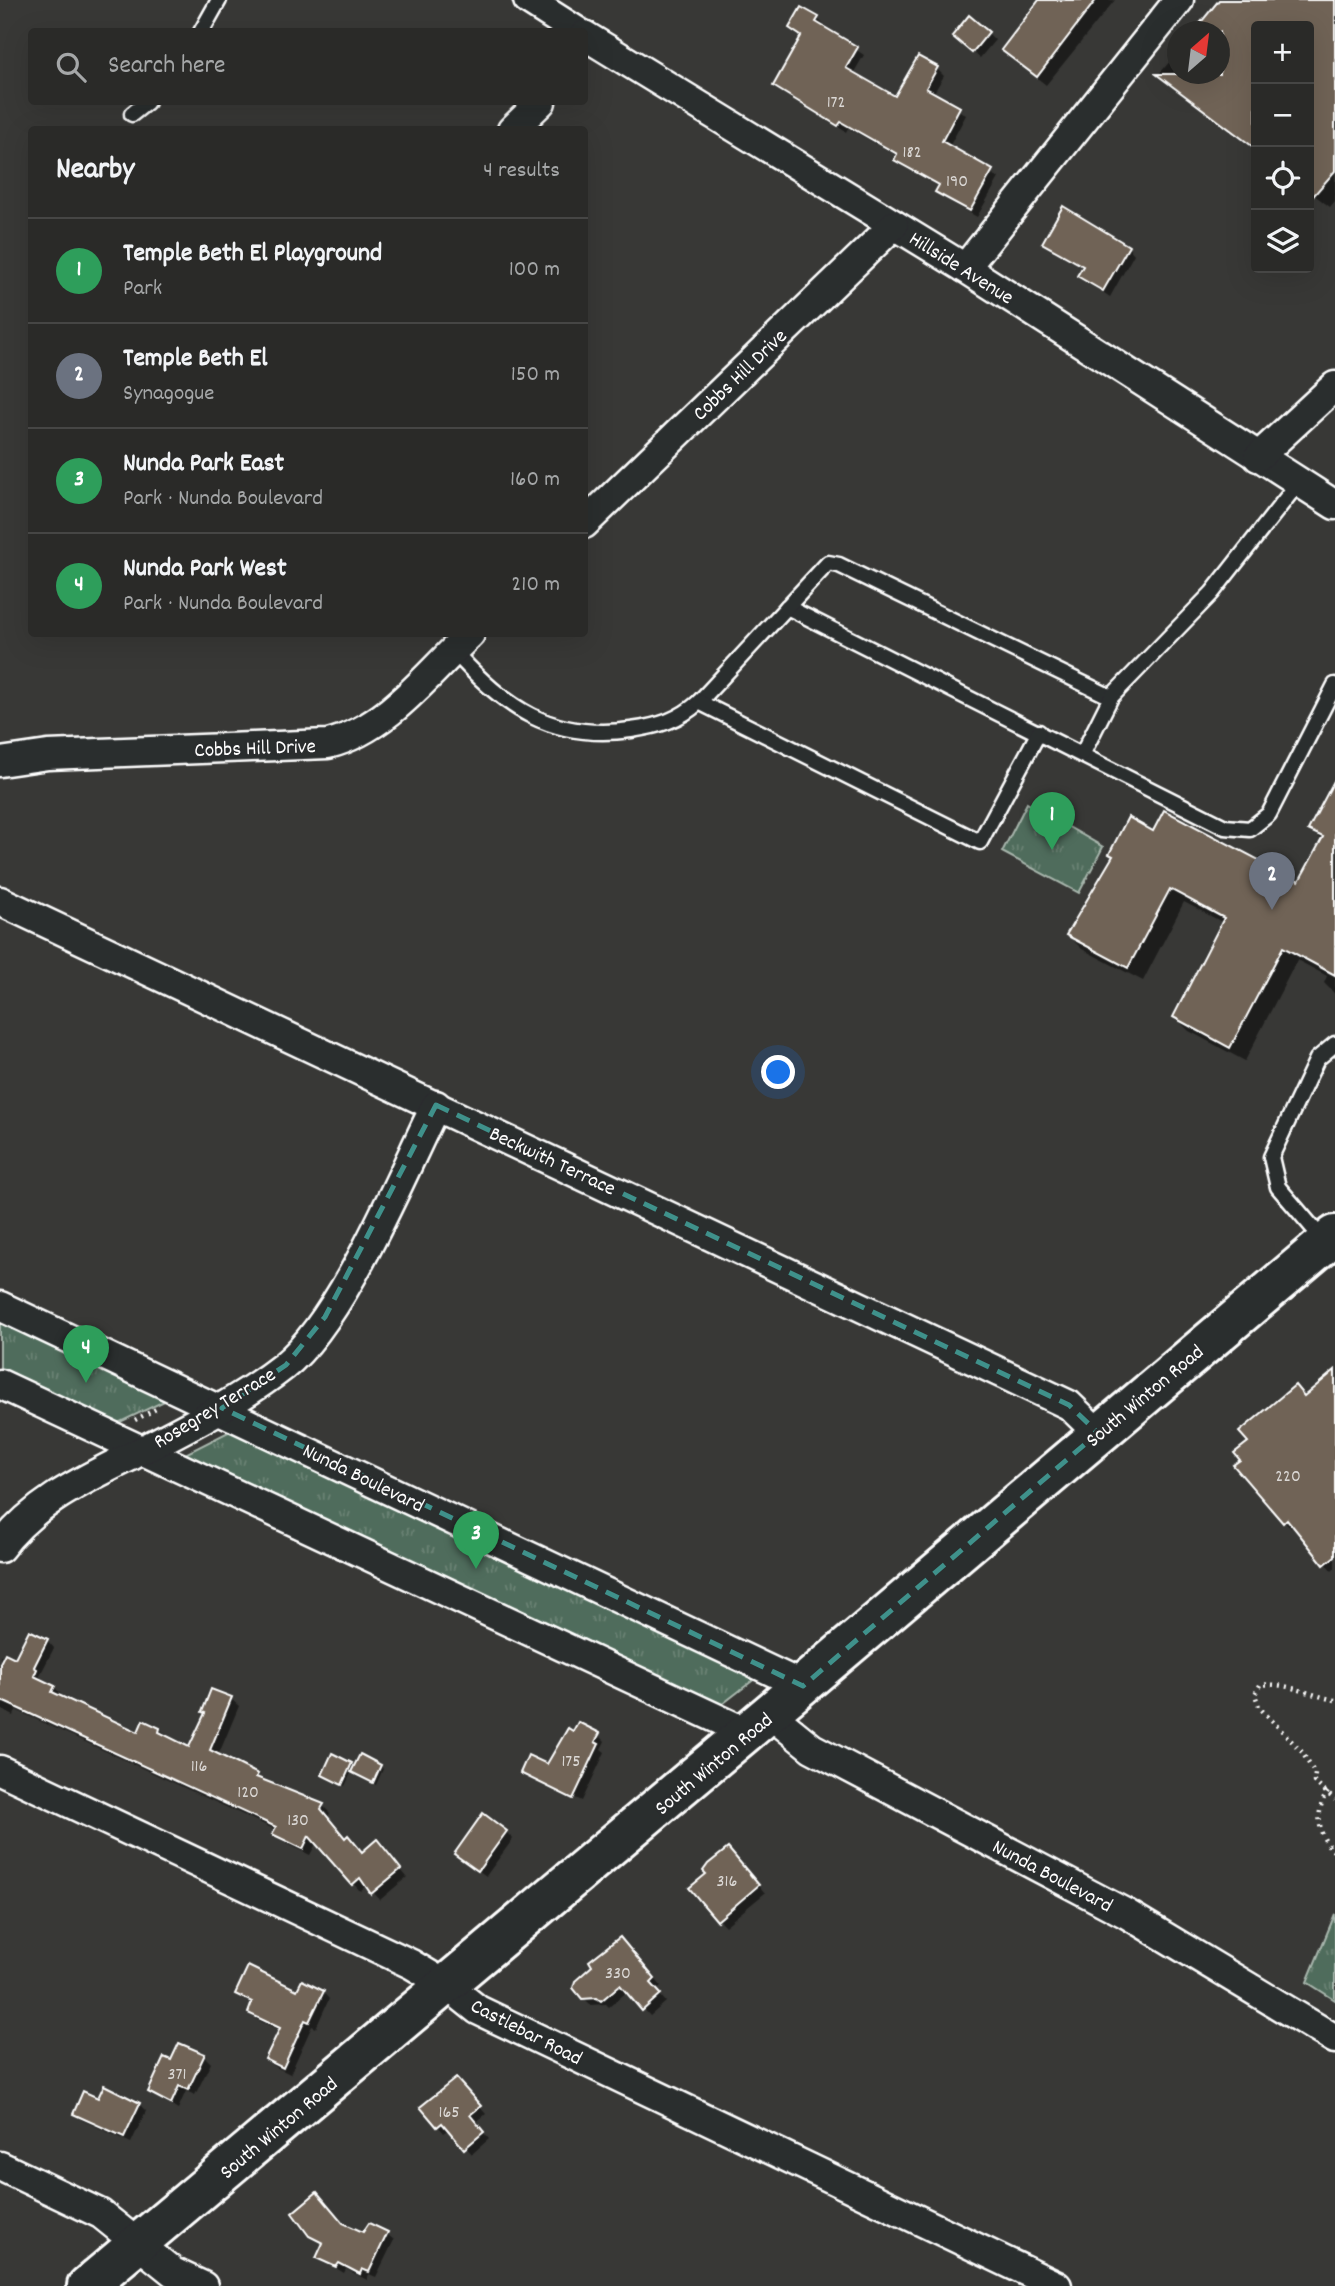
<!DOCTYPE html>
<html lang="en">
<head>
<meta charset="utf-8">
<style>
  body { margin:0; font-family:Dekko,sans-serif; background:#363634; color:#f1f3f6 }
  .controls { position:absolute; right:21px; top:21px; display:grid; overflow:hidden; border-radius:7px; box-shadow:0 7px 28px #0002 }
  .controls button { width:63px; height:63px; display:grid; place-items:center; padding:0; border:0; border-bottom:2px solid #464645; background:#2a2a28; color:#f1f3f6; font:35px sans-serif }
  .compass { position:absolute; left:1167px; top:21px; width:63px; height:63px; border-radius:50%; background:#2a2a28; box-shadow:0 7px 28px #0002; rotate:28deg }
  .you { position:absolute; left:779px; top:1073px; width:24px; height:24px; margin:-18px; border:5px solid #fff; border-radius:50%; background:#1a73e8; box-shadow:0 0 0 10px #1a73e833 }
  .badge { display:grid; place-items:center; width:46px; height:46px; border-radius:50%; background:#d6ab8b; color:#fff; font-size:23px; font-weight:700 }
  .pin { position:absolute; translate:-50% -58px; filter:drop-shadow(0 2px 4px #0008) }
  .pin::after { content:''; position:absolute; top:37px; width:24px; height:21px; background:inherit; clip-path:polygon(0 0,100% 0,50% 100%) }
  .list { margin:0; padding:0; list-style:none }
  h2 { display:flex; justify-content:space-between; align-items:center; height:91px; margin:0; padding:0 28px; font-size:30px }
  h2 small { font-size:23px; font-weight:400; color:#a5a7a8 }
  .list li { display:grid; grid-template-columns:46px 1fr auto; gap:21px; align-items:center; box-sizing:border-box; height:105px; padding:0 28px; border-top:2px solid #464645 }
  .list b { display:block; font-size:26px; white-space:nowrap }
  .list p { margin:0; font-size:23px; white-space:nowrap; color:#a5a7a8 }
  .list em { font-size:23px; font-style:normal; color:#a5a7a8 }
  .icon { flex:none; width:38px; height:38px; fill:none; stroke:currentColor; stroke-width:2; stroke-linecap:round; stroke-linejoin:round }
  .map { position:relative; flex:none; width:1335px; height:2286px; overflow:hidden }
  .search { position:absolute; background:#2a2a28; box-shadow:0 7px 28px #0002; left:28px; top:28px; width:560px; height:77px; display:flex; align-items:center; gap:18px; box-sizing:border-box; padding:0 24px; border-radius:7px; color:#a5a7a8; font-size:26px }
  .panel { position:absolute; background:#2a2a28; box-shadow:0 7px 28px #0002; left:28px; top:126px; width:560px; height:511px; border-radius:7px }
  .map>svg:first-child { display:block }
  .park { fill:url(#park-tufts); stroke:#a8b6ad; stroke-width:2 }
  .shadow { fill:#0007 }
  .building { fill:#706457; stroke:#fff; stroke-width:2 }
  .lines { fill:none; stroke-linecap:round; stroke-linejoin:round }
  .lane-casing { stroke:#fff; stroke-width:19 }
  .street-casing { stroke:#fff; stroke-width:33 }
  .secondary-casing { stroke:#fff; stroke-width:44 }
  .path { stroke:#fff; stroke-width:4.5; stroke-dasharray:2 5; stroke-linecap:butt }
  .lane { stroke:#2a2d2e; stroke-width:14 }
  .street { stroke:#2a2d2e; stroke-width:28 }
  .secondary { stroke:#2a2d2e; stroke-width:38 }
  .marked { fill:none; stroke:#3f918b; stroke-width:5; stroke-dasharray:14 9; stroke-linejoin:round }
  .labels { text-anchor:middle; stroke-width:5; stroke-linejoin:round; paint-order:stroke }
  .number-label { font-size:18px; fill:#dbd8d5 }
  .street-label { font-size:21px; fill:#fff; stroke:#2a2d2e }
</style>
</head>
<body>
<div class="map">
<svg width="1335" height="2286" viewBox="0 0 1335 2286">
  <defs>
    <pattern id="park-tufts" width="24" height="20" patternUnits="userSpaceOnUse" patternTransform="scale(1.75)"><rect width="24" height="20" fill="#506c5b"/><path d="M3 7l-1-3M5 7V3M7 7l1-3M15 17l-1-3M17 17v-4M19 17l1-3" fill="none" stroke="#6a8274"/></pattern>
  </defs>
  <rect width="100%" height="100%" fill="#383836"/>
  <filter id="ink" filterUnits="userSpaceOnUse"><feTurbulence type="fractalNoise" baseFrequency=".0143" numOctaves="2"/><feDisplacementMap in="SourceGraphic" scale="14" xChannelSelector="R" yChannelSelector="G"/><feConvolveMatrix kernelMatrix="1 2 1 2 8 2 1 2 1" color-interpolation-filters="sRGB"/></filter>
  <g filter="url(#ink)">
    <g class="park">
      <path d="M 1027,803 L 1103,847 L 1079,893 L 1002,852 Z"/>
      <path d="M 0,1316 L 173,1397 L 116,1424 L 0,1370 Z"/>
      <path d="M 238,1427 L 756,1678 L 716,1709 L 191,1461 L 185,1454 Z"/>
      <path d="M 1335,1914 L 1335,2000 L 1307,1982 Z"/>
    </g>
    <g class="shadow">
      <path d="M 1042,0 L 1115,0 L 1046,85 L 1012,58 Z"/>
      <path d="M 1221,0 L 1335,0 L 1335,201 L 1330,207 L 1309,191 L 1309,26 L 1256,26 L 1256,151 L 1159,74 L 1178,52 L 1178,74 L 1220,74 Z"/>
      <path d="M 818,19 L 825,26 L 823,28 L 864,55 L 853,74 L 896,98 L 937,69 L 944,76 L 933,94 L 966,115 L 949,147 L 999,178 L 977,217 L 944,198 L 937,191 L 940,187 L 904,167 L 896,160 L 898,156 L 848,128 L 846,132 L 775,86 L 802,38 L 791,28 Z"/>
      <path d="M 988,33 L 995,40 L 980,58 L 961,43 Z"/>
      <path d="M 1044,242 L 1128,247 L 1134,254 L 1110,297 L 1079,276 L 1084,268 Z"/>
      <path d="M 1335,783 L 1335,994 L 1324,983 L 1327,976 L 1297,960 L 1245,1061 L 1189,1031 L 1175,1017 L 1224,923 L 1184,902 L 1143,981 L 1082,949 L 1068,935 L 1154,833 L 1300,884 L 1322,841 L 1311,829 Z"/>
      <path d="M 1335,1384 L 1335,1568 L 1332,1571 L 1294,1525 L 1291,1528 L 1284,1522 L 1304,1398 Z"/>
      <path d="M 47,1640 L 54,1648 L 40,1675 L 41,1682 L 54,1687 L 61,1694 L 59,1698 L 139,1734 L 159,1729 L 190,1750 L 231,1699 L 239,1706 L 218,1756 L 257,1775 L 264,1782 L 323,1806 L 330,1813 L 328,1817 L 345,1839 L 362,1853 L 377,1841 L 407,1877 L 380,1900 L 367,1885 L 360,1891 L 317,1842 L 310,1855 L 282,1841 L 274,1834 L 276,1830 L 16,1710 L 14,1716 L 0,1709 L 0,1656 L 16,1660 Z"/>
      <path d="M 600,1736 L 605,1741 L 601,1749 L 605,1752 L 582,1801 L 527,1775 L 527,1778 L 522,1772 L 548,1767 L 593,1750 Z"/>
      <path d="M 351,1765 L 355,1768 L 380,1766 L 383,1769 L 376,1785 L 352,1771 L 345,1786 L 327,1777 Z"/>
      <path d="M 506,1832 L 513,1839 L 486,1876 L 456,1854 Z"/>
      <path d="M 735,1857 L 765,1893 L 725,1926 L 718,1919 Z"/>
      <path d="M 621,1939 L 631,1948 L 661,1986 L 656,1990 L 666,2002 L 650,2016 L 628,1991 L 609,2007 L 606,2004 L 591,2005 L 584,1998 Z"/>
      <path d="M 323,1992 L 329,1999 L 316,2028 L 312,2026 L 290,2074 L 274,2066 L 267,2059 L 281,2031 L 256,2019 L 250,2012 L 253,2005 L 237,1994 Z"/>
      <path d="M 204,2056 L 211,2063 L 195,2095 L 186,2091 L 178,2109 L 150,2092 L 172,2062 Z"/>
      <path d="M 462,2087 L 486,2114 L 475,2123 L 489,2139 L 472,2154 L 450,2129 L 444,2133 L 438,2126 Z"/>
      <path d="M 99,2100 L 139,2104 L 146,2111 L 131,2143 L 82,2120 L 75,2114 Z"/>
      <path d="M 344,2225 L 364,2235 L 387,2234 L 394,2240 L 376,2277 L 369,2274 L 367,2280 L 346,2269 L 344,2273 L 318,2257 L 324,2245 L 310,2234 Z"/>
    </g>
    <g class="building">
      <path d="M 1039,0 L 1096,0 L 1037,77 L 1001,50 Z"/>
      <path d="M 1219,0 L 1335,0 L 1335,171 L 1309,201 L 1309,26 L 1256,26 L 1256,149 L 1156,74 L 1220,74 L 1220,32 L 1193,32 Z"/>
      <path d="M 801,7 L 819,17 L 816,22 L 858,47 L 846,68 L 895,96 L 918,56 L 938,67 L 926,88 L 960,107 L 942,141 L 993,170 L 970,211 L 935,192 L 939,185 L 894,160 L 897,154 L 841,122 L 838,126 L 773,86 L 801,36 L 789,28 Z"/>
      <path d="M 969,15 L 989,32 L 972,53 L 952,36 Z"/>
      <path d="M 1063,206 L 1129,246 L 1103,291 L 1077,276 L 1083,266 L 1042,243 Z"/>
      <path d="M 1335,779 L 1335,975 L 1283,947 L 1230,1048 L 1173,1017 L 1224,918 L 1170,889 L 1128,968 L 1066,935 L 1113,856 L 1109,854 L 1128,817 L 1153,831 L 1164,810 L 1299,881 L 1323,837 L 1308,830 Z"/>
      <path d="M 1335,1370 L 1335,1556 L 1324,1565 L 1287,1519 L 1283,1523 L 1233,1465 L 1240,1460 L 1234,1453 L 1248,1442 L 1239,1432 L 1295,1385 L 1304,1396 Z"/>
      <path d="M 29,1630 L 48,1639 L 34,1667 L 37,1669 L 34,1676 L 55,1686 L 52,1692 L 138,1732 L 143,1720 L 160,1728 L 159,1732 L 189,1747 L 205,1713 L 202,1712 L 211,1689 L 232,1697 L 210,1750 L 258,1774 L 256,1777 L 324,1804 L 321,1809 L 345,1838 L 348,1835 L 362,1852 L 377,1839 L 401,1869 L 371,1894 L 360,1878 L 352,1885 L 309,1836 L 303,1849 L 272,1834 L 276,1827 L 0,1700 L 0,1663 L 5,1653 L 15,1658 Z"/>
      <path d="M 578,1722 L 600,1733 L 595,1742 L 599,1744 L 573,1799 L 520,1773 L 528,1755 L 547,1764 L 568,1728 L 573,1731 Z"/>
      <path d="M 332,1753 L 352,1763 L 342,1785 L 322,1775 Z"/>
      <path d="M 360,1754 L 381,1765 L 373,1783 L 351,1772 Z"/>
      <path d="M 483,1813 L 507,1831 L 478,1871 L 454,1854 Z"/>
      <path d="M 728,1848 L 759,1885 L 717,1921 L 689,1888 L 706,1874 L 703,1871 L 708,1864 Z"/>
      <path d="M 620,1937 L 655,1979 L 651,1983 L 661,1994 L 642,2011 L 620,1985 L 601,2001 L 597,1998 L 582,1999 L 573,1988 L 575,1981 L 592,1966 L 589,1961 Z"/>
      <path d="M 248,1966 L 297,1990 L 302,1980 L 324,1991 L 309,2022 L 305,2020 L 283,2068 L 265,2059 L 280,2028 L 248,2013 L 252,2002 L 235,1994 Z"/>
      <path d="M 179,2043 L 205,2054 L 188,2090 L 179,2086 L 171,2104 L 148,2092 L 164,2057 L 171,2060 Z"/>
      <path d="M 456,2078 L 481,2106 L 470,2115 L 484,2132 L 464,2149 L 442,2123 L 437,2127 L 420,2107 Z"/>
      <path d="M 104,2085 L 140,2103 L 124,2137 L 73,2114 L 83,2091 L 98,2098 Z"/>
      <path d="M 317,2192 L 343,2223 L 363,2232 L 369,2223 L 388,2232 L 369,2272 L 362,2269 L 360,2274 L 339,2263 L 336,2267 L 316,2258 L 323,2243 L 309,2236 L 292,2213 Z"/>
    </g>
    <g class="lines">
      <g class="lane-casing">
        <g id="lane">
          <path d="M 201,32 L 219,0"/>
          <path d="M 132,114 L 147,102"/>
          <path d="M 787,607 L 1225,827 L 1250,829 L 1269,814 L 1335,685"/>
          <path d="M 453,650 C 504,708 552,741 631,730 C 659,726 679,720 699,702 L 828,563 L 839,565 L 1111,697"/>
          <path d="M 699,702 L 980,842 L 1039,732"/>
          <path d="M 1083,753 L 1111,697 L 1212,593 L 1299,482"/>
          <path d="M 1325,1242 L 1278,1187 L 1271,1157 L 1317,1059 L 1335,1044"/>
        </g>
      </g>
      <g class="street-casing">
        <g id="street">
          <path d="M 528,0 L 578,32"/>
          <path d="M 584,35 L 965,268 L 1335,505"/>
          <path d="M 512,130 L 541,102"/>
          <path d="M 965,268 L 1179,0"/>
          <path d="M 1258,457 L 1335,386"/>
          <path d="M 584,524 L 894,225"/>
          <path d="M 0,762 L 48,755 L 328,744 C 387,729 428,674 470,634"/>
          <path d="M 0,901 L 1069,1405 L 1098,1433"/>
          <path d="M 0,1306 L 803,1686"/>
          <path d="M 0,1384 L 748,1733"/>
          <path d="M 0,1548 C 34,1502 84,1480 133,1455 C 185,1428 238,1402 284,1366 C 343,1319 401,1175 436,1105"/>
          <path d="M 770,1714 L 812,1748 L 1127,1914 L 1335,2039"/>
          <path d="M 0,1770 L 411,1964 L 448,1986 L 478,2010 L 1057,2286"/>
          <path d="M 0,2166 L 101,2214 L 173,2272 L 203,2286"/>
        </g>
      </g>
      <g class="secondary-casing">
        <path id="secondary" d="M 87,2286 C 504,1938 920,1586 1335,1235"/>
      </g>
      <g class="path">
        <path d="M 135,1420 L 158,1408"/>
        <path d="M 1335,1700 C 1309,1695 1287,1682 1260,1685 L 1255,1694 L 1259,1707 L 1302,1752 L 1315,1774 L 1314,1782 L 1335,1800"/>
        <path d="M 1328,1792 C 1314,1809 1318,1840 1335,1852"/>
      </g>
      <use href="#lane" class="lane"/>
      <use href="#street" class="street"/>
      <use href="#secondary" class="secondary"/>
    </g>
  </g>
  <path class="marked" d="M 436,1105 L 1069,1405 L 1098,1433 L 803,1686 L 222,1408 L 286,1365 L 325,1317 Z"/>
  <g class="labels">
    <g class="number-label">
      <text x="836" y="107">172</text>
      <text x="912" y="157">182</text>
      <text x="957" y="186">190</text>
      <text x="1288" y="1481">220</text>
      <text x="571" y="1766">175</text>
      <text x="199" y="1771">116</text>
      <text x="248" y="1797">120</text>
      <text x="298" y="1825">130</text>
      <text x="727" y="1886">316</text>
      <text x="618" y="1978">330</text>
      <text x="177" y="2079">371</text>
      <text x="449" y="2117">165</text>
    </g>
    <g class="street-label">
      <text transform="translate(962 267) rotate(32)" y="7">Hillside Avenue</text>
      <text transform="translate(739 374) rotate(-44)" y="7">Cobbs Hill Drive</text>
      <text transform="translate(255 747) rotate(-2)" y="7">Cobbs Hill Drive</text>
      <text transform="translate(553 1160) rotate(25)" y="7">Beckwith Terrace</text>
      <text transform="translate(1144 1395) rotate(-40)" y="7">South Winton Road</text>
      <text transform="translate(214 1407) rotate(-31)" y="7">Rosegrey Terrace</text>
      <text transform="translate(364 1477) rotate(26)" y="7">Nunda Boulevard</text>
      <text transform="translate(713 1763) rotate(-40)" y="7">South Winton Road</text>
      <text transform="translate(1053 1875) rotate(28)" y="7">Nunda Boulevard</text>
      <text transform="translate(527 2031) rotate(27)" y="7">Castlebar Road</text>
      <text transform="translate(278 2127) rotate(-40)" y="7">South Winton Road</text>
    </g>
  </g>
</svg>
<div class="controls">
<button>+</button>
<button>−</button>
<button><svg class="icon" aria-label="locate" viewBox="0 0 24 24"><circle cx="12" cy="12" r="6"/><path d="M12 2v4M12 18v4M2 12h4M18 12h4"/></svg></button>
<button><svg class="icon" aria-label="layers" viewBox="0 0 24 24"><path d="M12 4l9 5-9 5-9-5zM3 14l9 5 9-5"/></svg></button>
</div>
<svg class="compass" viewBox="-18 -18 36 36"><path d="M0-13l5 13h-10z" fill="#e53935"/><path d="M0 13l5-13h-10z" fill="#a5a7a8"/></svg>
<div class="you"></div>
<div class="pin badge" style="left:1052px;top:850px;background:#2e9e5b">1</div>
<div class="pin badge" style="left:1272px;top:910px;background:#6b7280">2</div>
<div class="pin badge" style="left:476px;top:1569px;background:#2e9e5b">3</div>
<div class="pin badge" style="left:86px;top:1383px;background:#2e9e5b">4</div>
<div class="search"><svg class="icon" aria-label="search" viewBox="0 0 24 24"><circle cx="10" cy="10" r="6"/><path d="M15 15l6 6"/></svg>Search here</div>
<section class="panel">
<h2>Nearby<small>4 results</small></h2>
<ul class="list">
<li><span class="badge" style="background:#2e9e5b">1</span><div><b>Temple Beth El Playground</b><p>Park</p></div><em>100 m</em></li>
<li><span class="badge" style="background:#6b7280">2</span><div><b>Temple Beth El</b><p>Synagogue</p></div><em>150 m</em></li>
<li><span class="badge" style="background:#2e9e5b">3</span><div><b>Nunda Park East</b><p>Park · Nunda Boulevard</p></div><em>160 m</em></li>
<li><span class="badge" style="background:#2e9e5b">4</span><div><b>Nunda Park West</b><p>Park · Nunda Boulevard</p></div><em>210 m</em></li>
</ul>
</section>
</div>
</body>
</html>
